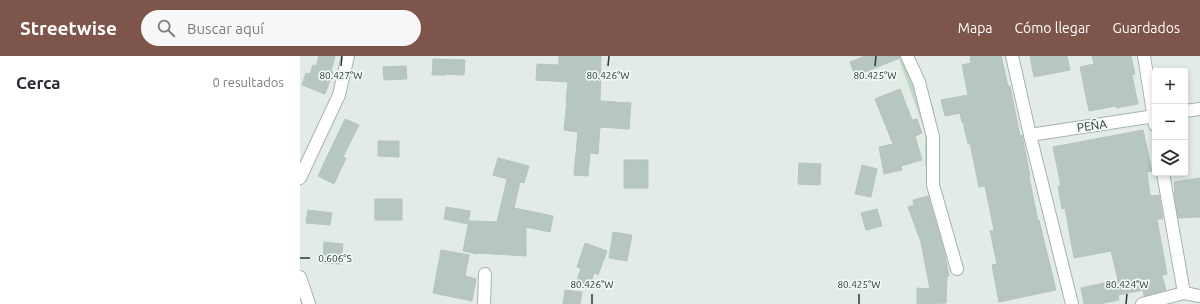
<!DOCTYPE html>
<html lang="es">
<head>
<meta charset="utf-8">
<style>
  body { margin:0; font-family:Ubuntu,sans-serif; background:#f7f7f7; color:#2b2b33 }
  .controls { position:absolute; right:12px; top:12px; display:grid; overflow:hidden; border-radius:4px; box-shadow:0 2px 6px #0003 }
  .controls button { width:36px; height:36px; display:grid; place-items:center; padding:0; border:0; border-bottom:1px solid #e1e1e2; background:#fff; color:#2b2b33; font:20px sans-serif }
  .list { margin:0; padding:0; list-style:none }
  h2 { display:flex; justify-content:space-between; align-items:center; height:52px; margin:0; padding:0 16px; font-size:17px }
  h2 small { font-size:13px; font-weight:400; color:#7c7c81 }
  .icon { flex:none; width:22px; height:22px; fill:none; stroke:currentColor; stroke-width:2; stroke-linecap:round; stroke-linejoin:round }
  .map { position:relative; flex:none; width:900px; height:248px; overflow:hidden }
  header { display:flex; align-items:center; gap:24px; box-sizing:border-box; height:56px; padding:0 20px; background:#7e554b; color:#fff }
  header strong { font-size:19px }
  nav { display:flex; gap:22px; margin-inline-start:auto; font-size:14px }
  .search { width:280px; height:36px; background:#f7f7f7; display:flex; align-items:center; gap:10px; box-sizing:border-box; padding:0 14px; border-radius:22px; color:#7c7c81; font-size:15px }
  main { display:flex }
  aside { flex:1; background:#fff }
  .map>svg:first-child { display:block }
  .green { fill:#bedac6 }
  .building { fill:#b8c6c0; stroke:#b6c4be }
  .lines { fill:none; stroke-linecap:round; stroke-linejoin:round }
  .street-casing { stroke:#a6b3ae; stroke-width:14 }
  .street { stroke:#fff; stroke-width:12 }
  .ticks { fill:none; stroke:#243b35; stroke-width:1.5 }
  .labels { text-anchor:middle; stroke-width:3.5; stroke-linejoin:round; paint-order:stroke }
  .street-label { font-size:12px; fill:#243b35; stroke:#f3f8f6 }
  .ticks-label { font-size:10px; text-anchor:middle; fill:#243b35; stroke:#f3f8f6; stroke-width:3.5; stroke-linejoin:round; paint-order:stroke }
</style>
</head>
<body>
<header>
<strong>Streetwise</strong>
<div class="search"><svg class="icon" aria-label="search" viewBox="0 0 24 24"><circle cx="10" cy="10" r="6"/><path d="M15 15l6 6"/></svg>Buscar aquí</div>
<nav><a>Mapa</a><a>Cómo llegar</a><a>Guardados</a></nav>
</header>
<main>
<aside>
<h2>Cerca<small>0 resultados</small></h2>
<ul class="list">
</ul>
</aside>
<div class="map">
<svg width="900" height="248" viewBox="0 0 900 248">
  <rect width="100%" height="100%" fill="#e3ebe7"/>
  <path class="green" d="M 598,0 L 614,0 L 634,53 L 640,105 L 625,110 L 625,76 Z"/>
  <g class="building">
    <path d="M 19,0 L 35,0 L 31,15 L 33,16 L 25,38 L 2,29 L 6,17 L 10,18 L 13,9 L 16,10 Z"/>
    <path d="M 259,0 L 301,0 L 300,45 L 331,47 L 329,73 L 300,71 L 298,98 L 290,97 L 288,120 L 274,119 L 278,76 L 264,74 L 267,44 L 266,44 L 268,26 L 236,24 L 237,8 L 259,9 Z"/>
    <path d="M 565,0 L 600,0 L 600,2 L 555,20 L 550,6 Z"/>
    <path d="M 670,0 L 701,0 L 708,30 L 710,30 L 720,80 L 722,79 L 730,120 L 729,121 L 738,165 L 739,164 L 756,234 L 699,246 L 692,209 L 697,208 L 690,175 L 694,174 L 685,130 L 679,131 L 670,87 L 668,88 L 663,66 L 662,66 L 660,57 L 645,60 L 641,44 L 668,39 L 662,9 L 671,7 Z"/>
    <path d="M 730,0 L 767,0 L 770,14 L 734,21 Z"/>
    <path d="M 792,0 L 831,0 L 835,18 L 832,19 L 838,48 L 816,52 L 816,50 L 789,55 L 780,11 L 794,8 Z"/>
    <path d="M 133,3 L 165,4 L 164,19 L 145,18 L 145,19 L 132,19 Z"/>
    <path d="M 106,10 L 107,23 L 84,24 L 83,11 Z"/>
    <path d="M 600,33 L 612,64 L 617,63 L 622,77 L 615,80 L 622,104 L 601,110 L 602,114 L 584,118 L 579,91 L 593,88 L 575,43 Z"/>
    <path d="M 45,63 L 59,69 L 43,101 L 46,102 L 34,128 L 18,120 Z"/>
    <path d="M 843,74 L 852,115 L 847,116 L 850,140 L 859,139 L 863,163 L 857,163 L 867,218 L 862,219 L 866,234 L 844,240 L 843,234 L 818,239 L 819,244 L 799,248 L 784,248 L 781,232 L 818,224 L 811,195 L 774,202 L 765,152 L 762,153 L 758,130 L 761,130 L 753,91 Z"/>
    <path d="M 78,85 L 99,85 L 99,101 L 78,100 Z"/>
    <path d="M 198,102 L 229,110 L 224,127 L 220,126 L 214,152 L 253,160 L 250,176 L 226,171 L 226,200 L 179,197 L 178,198 L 163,195 L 169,165 L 197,166 L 207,123 L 193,119 Z"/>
    <rect x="324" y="104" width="24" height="28"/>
    <path d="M 499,107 L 521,108 L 520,129 L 498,128 Z"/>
    <path d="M 562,109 L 577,113 L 571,141 L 555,138 Z"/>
    <path d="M 900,122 L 900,161 L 878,162 L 874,136 L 875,136 L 874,126 Z"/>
    <path d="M 628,140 L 644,194 L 649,220 L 647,220 L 646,247 L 617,248 L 617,232 L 630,233 L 621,186 L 608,151 L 614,149 L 613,144 Z"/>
    <rect x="75" y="143" width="27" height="21"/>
    <path d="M 146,151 L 170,155 L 168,168 L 144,163 Z"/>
    <path d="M 577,153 L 582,170 L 566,174 L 561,157 Z"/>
    <path d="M 8,154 L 32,157 L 30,169 L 6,167 Z"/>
    <path d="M 313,176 L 332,179 L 327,205 L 309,202 Z"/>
    <path d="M 24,186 L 43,188 L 41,208 L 23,207 Z"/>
    <path d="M 285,187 L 307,195 L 298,219 L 294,217 L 289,233 L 276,228 L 281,212 L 277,211 Z"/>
    <path d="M 141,194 L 169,199 L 165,220 L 176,223 L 172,245 L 133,237 Z"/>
    <path d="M 265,234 L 282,236 L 280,248 L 263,248 Z"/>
  </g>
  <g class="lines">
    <g class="street-casing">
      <g id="street">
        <path d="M 607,0 L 619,26 L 633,81 L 633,129 L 657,213"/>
        <path d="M 712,0 L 730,79 L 772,248"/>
        <path d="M 844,0 L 855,69"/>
        <path d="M 885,55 L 900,53"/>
        <path d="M 730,79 L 855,60"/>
        <path d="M 863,117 L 884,237"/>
        <path d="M 0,122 L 39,39 L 48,0"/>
        <path d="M 0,221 L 9,248"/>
        <path d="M 184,248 L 185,218"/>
        <path d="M 842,248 L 884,237 L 900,240"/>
      </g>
    </g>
    <use href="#street" class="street"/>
  </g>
  <path class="ticks" d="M 41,10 L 42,0M 308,10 L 309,0M 575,10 L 576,0M 0,202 L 10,202M 292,248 L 292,238M 559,248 L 559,238M 826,248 L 827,238"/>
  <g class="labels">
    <g class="street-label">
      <text transform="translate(792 70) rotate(-8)" y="4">PEÑA</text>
    </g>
  </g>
  <g class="ticks-label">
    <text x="41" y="23">80.427°W</text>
    <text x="308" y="23">80.426°W</text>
    <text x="575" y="23">80.425°W</text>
    <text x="35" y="206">0.606°S</text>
    <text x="292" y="232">80.426°W</text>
    <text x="559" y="232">80.425°W</text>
    <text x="827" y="232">80.424°W</text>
  </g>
</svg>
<div class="controls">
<button>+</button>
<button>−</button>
<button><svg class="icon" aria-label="layers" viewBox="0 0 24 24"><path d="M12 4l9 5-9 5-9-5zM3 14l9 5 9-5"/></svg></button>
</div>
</div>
</main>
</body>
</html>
